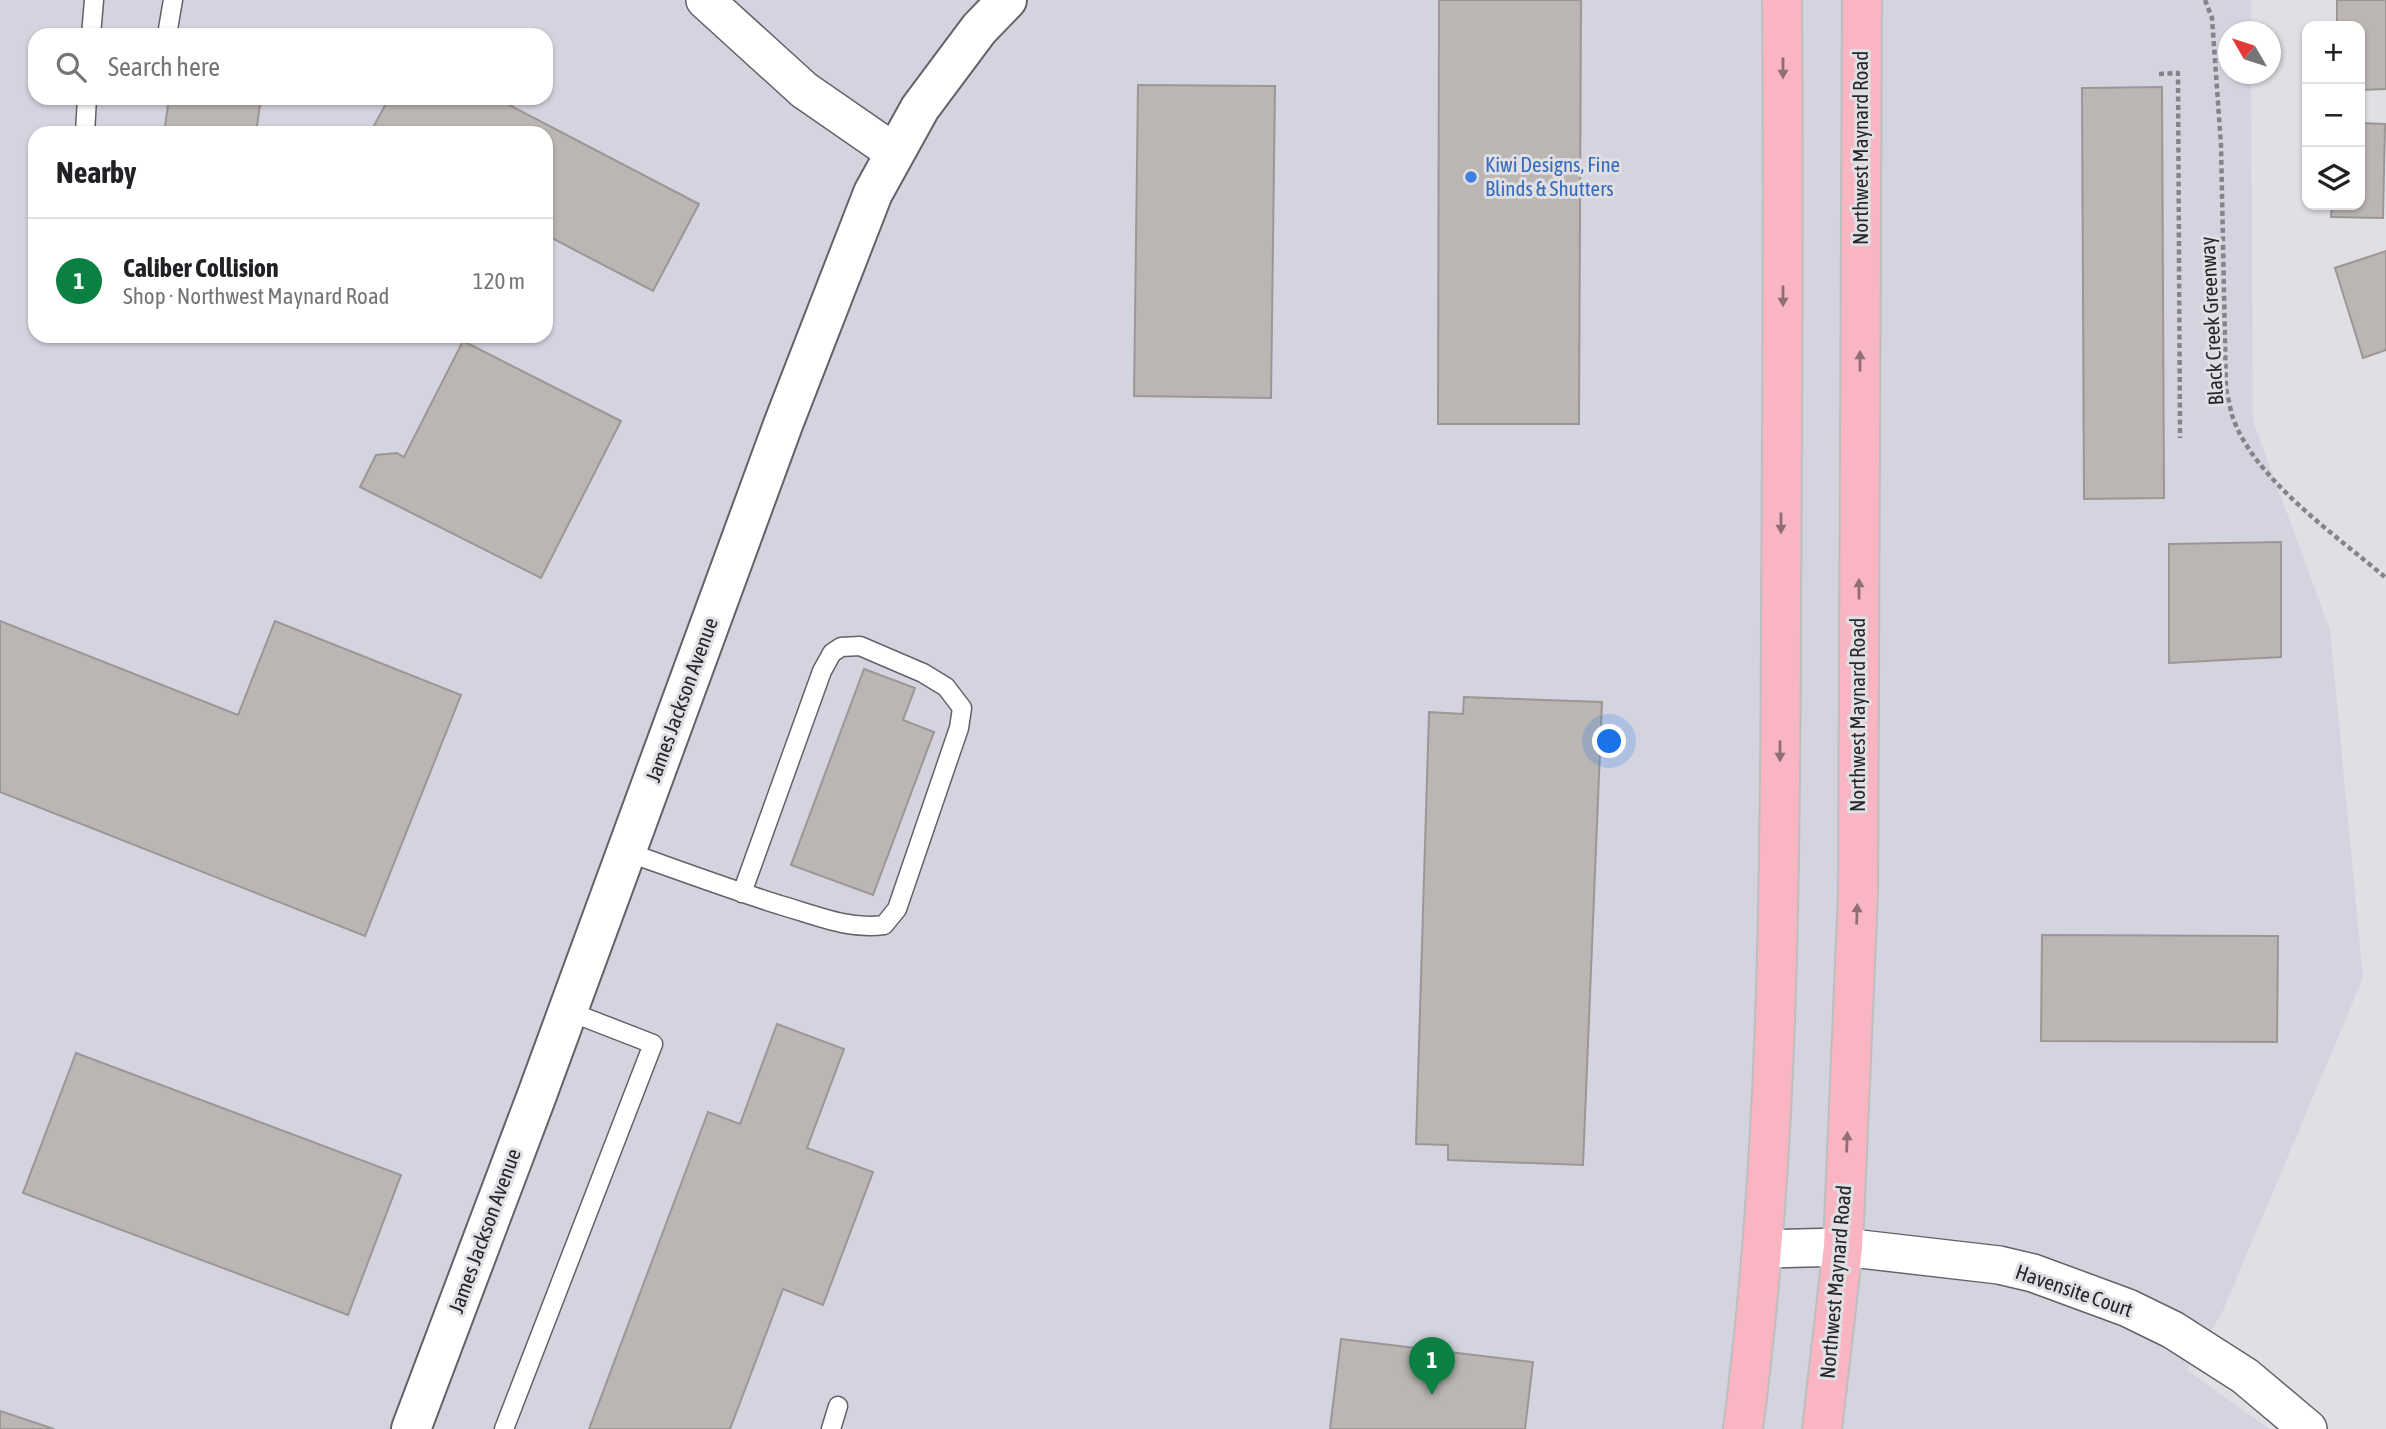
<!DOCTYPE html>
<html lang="en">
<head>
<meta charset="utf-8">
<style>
  body { margin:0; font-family:"Asap Condensed",sans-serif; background:#f6f6f6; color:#202124 }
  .controls { position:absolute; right:21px; top:21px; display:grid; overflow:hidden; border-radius:14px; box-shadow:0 2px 5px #0004 }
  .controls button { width:63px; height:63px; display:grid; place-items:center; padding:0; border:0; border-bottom:2px solid #e0e0e0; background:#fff; color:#202124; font:35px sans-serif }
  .compass { position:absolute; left:2218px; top:21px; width:63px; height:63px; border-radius:50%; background:#fff; box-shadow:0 2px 5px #0004; rotate:309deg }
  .you { position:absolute; left:1610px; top:742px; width:24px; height:24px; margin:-18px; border:5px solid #fff; border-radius:50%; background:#1a73e8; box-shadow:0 0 0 10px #1a73e833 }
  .badge { display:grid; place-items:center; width:46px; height:46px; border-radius:50%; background:#0b8043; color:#fff; font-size:23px; font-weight:700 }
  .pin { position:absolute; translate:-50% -58px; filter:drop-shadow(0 2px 4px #0008) }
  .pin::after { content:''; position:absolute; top:37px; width:24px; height:21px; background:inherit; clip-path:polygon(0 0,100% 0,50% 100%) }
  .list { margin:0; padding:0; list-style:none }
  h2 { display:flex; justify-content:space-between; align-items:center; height:91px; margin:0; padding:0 28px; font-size:30px }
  h2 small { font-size:23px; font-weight:400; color:#757577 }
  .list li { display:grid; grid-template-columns:46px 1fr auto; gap:21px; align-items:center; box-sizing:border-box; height:126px; padding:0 28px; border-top:2px solid #e0e0e0 }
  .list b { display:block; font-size:26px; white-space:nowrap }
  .list p { margin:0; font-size:23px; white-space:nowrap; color:#757577 }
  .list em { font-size:23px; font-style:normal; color:#757577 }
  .icon { flex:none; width:38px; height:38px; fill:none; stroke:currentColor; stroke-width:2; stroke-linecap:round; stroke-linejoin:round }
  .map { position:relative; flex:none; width:2386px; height:1429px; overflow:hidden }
  .search { position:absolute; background:#fff; box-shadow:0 2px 5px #0004; left:28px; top:28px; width:525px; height:77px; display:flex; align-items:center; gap:18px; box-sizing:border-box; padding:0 24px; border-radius:21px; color:#757577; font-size:26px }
  .panel { position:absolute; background:#fff; box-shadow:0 2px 5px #0004; left:28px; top:126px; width:525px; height:217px; border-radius:21px }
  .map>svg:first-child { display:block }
  .built { fill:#d4d4e1; fill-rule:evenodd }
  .building { fill:#bbb5b3; stroke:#9c9694; stroke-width:2 }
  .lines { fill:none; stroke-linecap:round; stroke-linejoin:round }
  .service-casing { stroke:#626267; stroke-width:21 }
  .minor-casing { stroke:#626267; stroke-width:40 }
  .tertiary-casing { stroke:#626267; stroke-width:42 }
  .primary-casing { stroke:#bebebf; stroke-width:42 }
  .path { stroke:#838487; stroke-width:4.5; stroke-dasharray:5 3.5; stroke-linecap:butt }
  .service { stroke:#fff; stroke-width:18 }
  .minor { stroke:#fff; stroke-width:37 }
  .tertiary { stroke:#fff; stroke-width:38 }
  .primary { stroke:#f9b6c2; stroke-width:38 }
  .oneway { fill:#906e76 }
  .shop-dot { fill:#3f7fe0; stroke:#dfdfe4; stroke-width:2.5 }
  .labels { text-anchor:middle; stroke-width:6; stroke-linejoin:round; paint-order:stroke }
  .street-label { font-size:21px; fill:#262729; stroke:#dfdfe4 }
  .shop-label { font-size:21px; fill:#366cbe; stroke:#dfdfe4; text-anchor:start }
</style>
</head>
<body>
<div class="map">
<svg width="2386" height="1429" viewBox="0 0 2386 1429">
  <rect width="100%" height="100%" fill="#dfdfe4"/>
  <path class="built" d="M 0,0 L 2251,0 L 2251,31 L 2228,32 L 2228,74 L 2251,74 L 2253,421 L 2330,630 L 2363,978 L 2222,1313 L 2187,1370 L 2269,1429 L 0,1429 ZM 35,35 L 546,35 L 546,98 L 35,98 ZM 35,133 L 546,133 L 546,336 L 35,336 Z"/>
  <g class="building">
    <path d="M 1439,0 L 1581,0 L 1579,424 L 1438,424 Z"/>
    <path d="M 2337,0 L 2386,0 L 2386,89 L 2360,90 L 2360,26 L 2337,26 Z"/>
    <path d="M 1138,85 L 1275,86 L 1271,398 L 1134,396 Z"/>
    <path d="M 2162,87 L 2164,498 L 2084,499 L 2082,88 Z"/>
    <path d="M 169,98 L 261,98 L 256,133 L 164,133 Z"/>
    <path d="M 389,98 L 496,98 L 699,204 L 653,291 L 546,235 L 546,133 L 370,133 Z"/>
    <path d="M 2360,123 L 2385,124 L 2383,218 L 2331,217 L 2332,205 L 2360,205 Z"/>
    <path d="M 2386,251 L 2386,350 L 2363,358 L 2335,268 Z"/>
    <path d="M 463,341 L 621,421 L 541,578 L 360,487 L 376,455 L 397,453 L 404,457 Z"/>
    <path d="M 2281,542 L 2281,657 L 2169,663 L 2169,544 Z"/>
    <path d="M 0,621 L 238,715 L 275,621 L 461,695 L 365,936 L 0,792 Z"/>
    <path d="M 864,669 L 915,688 L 903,720 L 934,732 L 873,895 L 791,865 Z"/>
    <path d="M 1464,697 L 1602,702 L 1583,1165 L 1448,1160 L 1448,1145 L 1416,1144 L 1429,712 L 1463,714 Z"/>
    <path d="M 2042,935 L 2278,936 L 2277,1042 L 2041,1041 Z"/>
    <path d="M 777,1024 L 844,1049 L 807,1148 L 873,1172 L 823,1305 L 783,1289 L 730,1429 L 589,1429 L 708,1112 L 740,1124 Z"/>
    <path d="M 76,1053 L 401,1175 L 348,1315 L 23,1193 Z"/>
    <path d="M 1341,1339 L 1533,1362 L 1525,1429 L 1330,1429 Z"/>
    <path d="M 0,1411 L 54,1429 L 0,1429 Z"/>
  </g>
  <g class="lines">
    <g class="service-casing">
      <g id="service">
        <path d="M 91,35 L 94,0"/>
        <path d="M 167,35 L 173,0"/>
        <path d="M 85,133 L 87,98"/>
        <path d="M 627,852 C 678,870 729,889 780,905 C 815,915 848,930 884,925 L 897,909 L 959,728 L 962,708 L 946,687 L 923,673 L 860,646 L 841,647 L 832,653 L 822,671 L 742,893"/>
        <path d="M 504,1429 L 653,1044 L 568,1011"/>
        <path d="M 831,1429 L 838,1406"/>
      </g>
    </g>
    <g class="minor-casing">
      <g id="minor">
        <path d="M 705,0 L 804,90 L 895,153"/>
        <path d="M 1763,1249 L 1843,1247 L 1999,1265 L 2033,1273 L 2128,1308 L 2173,1330 L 2245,1376 L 2308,1429"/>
      </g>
    </g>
    <g class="tertiary-casing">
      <path id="tertiary" d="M 411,1429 L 537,1095 L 784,422 L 873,193 L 920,108 L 979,29 L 1007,0"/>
    </g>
    <g class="primary-casing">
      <g id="primary">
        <path d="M 1743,1429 C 1778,1162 1780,894 1781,625 C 1782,417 1784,208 1782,0"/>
        <path d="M 1822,1429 L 1843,1247 L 1858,893 L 1862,0"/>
      </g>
    </g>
    <g class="path">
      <path d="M 2205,0 L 2212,18 L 2221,145 L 2226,389 C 2228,397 2230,407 2232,415 C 2252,478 2337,536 2386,578"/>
      <path d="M 2159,74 L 2178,73 L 2180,438"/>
    </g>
    <use href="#service" class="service"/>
    <use href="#minor" class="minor"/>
    <use href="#tertiary" class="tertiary"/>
    <use href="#primary" class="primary"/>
  </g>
  <defs><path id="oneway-solid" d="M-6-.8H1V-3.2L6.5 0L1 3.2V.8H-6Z" transform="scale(1.75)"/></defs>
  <g class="oneway">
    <use href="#oneway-solid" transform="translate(1783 68) rotate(90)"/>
    <use href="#oneway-solid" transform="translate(1783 296) rotate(90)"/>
    <use href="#oneway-solid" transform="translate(1860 361) rotate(-90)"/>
    <use href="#oneway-solid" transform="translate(1781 523) rotate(90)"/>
    <use href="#oneway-solid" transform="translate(1859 589) rotate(-90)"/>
    <use href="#oneway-solid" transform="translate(1780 751) rotate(90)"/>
    <use href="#oneway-solid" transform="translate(1857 914) rotate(-88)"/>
    <use href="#oneway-solid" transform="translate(1847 1142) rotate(-88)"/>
  </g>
  <circle class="shop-dot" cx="1471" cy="177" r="7"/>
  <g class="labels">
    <g class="street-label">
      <text transform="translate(1861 148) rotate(-90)" y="7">Northwest Maynard Road</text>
      <text transform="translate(2212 321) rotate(-93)" y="7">Black Creek Greenway</text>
      <text transform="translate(682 700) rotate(-70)" y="7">James Jackson Avenue</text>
      <text transform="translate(1858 715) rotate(-90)" y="7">Northwest Maynard Road</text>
      <text transform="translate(485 1231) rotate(-70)" y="7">James Jackson Avenue</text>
      <text transform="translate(1836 1282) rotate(-85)" y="7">Northwest Maynard Road</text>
      <text transform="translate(2074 1291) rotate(19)" y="7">Havensite Court</text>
    </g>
    <g class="shop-label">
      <text x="1485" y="172">Kiwi Designs, Fine<tspan x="1485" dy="24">Blinds &amp; Shutters</tspan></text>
    </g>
  </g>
</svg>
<div class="controls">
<button>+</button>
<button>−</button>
<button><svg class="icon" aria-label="layers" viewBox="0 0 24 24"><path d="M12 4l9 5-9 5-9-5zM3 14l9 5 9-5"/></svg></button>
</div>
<svg class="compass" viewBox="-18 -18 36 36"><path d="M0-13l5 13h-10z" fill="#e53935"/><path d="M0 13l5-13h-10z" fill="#757577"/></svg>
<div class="you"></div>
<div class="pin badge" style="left:1432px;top:1395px">1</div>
<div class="search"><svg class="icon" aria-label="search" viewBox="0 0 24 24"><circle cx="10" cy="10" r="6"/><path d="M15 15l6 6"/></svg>Search here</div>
<section class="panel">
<h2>Nearby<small></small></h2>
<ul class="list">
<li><span class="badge">1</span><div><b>Caliber Collision</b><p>Shop · Northwest Maynard Road</p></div><em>120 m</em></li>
</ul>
</section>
</div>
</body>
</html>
